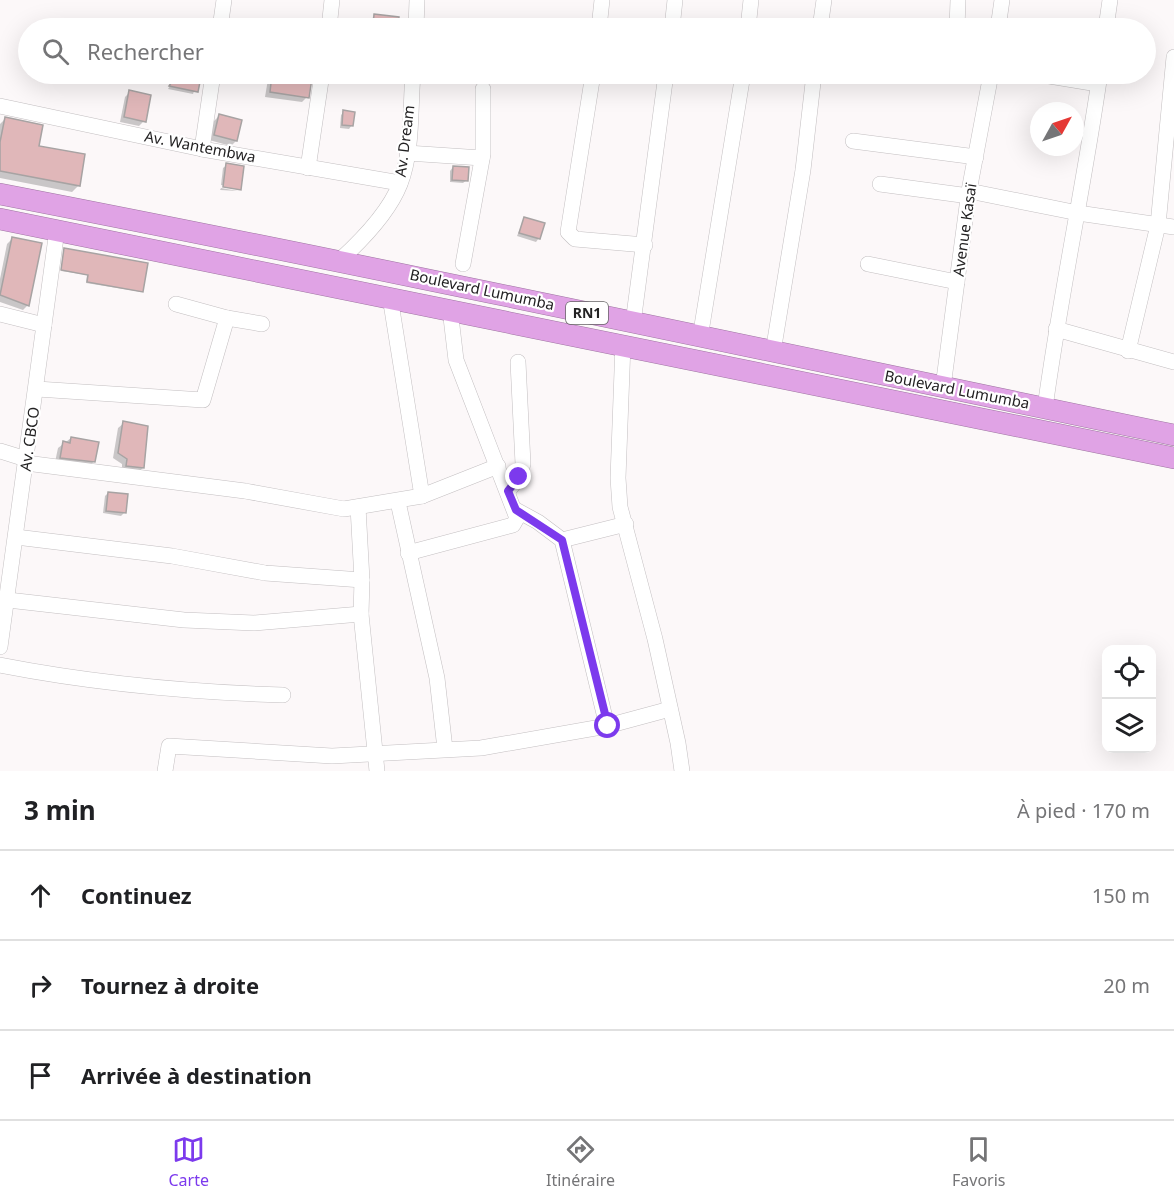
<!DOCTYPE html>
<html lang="fr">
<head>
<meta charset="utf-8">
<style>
  body { margin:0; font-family:"Noto Sans",sans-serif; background:#f6f6f6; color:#202124 }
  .controls { position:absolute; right:18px; bottom:18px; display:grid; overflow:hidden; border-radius:12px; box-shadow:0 6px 24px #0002 }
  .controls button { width:54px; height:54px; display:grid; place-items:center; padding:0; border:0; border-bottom:2px solid #e0e0e0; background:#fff; color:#202124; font:30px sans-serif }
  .compass { position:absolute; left:1030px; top:102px; width:54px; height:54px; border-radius:50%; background:#fff; box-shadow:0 6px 24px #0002; rotate:50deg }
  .stop { position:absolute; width:18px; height:18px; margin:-14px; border:4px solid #7c3aed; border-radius:50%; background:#fff }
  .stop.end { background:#7c3aed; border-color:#fff; box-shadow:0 2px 6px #0008 }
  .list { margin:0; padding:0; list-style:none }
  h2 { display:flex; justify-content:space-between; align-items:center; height:78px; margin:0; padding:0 24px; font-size:26px }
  h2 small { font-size:20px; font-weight:400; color:#757577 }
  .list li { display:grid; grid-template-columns:39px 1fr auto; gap:18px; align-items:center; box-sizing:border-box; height:90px; padding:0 24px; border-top:2px solid #e0e0e0 }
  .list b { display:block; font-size:22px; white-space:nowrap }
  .list em { font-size:20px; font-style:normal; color:#757577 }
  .icon { flex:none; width:33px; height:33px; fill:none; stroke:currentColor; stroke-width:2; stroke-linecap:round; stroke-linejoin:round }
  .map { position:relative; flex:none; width:1174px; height:771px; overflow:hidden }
  .search { position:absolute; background:#fff; box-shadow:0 6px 24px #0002; left:18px; right:18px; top:18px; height:66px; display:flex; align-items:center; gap:15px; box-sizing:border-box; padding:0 21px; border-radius:33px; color:#757577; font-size:22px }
  .sheet { height:348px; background:#fff }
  nav { display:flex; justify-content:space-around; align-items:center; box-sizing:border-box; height:84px; border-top:2px solid #e0e0e0; background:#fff; font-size:16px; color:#757577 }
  nav a { display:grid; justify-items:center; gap:3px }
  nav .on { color:#7c3aed }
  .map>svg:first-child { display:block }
  .shadow { fill:#0003 }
  .building { fill:#e0b7b9; stroke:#a7a3a3; stroke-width:1.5 }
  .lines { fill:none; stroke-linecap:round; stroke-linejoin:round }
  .minor-casing { stroke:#c3bfc1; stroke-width:16 }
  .highway-casing { stroke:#9e76a1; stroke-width:22 }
  .minor { stroke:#fff; stroke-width:15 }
  .highway { stroke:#e0a3e5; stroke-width:21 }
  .route { stroke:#7c3aed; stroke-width:8 }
  .labels { text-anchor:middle; stroke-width:4.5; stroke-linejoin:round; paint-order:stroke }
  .shield { fill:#fff; stroke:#656465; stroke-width:1.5 }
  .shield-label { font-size:14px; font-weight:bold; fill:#232223 }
  .street-label { font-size:15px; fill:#232223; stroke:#fff }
</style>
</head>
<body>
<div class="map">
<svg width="1174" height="771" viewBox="0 0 1174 771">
  <rect width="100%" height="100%" fill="#fcf8f9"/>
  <g class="shadow">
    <path d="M 375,16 L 398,18 L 397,28 L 370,28 L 371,19 Z"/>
    <path d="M 168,22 L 190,28 L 163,28 Z"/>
    <path d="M 147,74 L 161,74 L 158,77 Z"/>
    <path d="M 178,74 L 199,78 L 193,94 L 168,89 Z"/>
    <path d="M 273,74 L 310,79 L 307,97 L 302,102 L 265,97 L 268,79 Z"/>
    <path d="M 361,74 L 383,74 L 377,84 L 360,82 Z"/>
    <path d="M 130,92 L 144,121 L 139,126 L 120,122 L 125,97 Z"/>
    <path d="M 344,112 L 352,125 L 349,129 L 340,128 L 341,115 Z"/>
    <path d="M 219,116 L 236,141 L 231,146 L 209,140 L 214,121 Z"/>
    <path d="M 5,119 L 37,148 L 79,185 L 72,192 L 0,178 L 0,124 Z"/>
    <path d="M 227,165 L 239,188 L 221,185 L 223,168 Z"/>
    <path d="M 453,167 L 467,180 L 463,183 L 450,182 L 450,171 Z"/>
    <path d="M 221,188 L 238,191 L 220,190 Z"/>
    <path d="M 524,219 L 539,238 L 536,242 L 517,236 Z"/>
    <path d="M 12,239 L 28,305 L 23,310 L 0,302 L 0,279 L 7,244 Z"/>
    <path d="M 64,250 L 142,292 L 86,283 L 87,275 L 61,271 Z"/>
    <path d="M 124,423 L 143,468 L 137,473 L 122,471 L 122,464 L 113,458 L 118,428 Z"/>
    <path d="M 71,438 L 94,461 L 89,467 L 55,462 L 58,448 Z"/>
    <path d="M 108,493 L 125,512 L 121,516 L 103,513 L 105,496 Z"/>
  </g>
  <g class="building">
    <path d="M 374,14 L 399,17 L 398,28 L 373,27 Z"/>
    <path d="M 177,74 L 201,77 L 198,92 L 169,86 Z"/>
    <path d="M 272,74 L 312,78 L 309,98 L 270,92 Z"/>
    <path d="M 129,90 L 151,95 L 146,122 L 124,117 Z"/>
    <path d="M 343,110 L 355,112 L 353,126 L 342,125 Z"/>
    <path d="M 219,114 L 242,120 L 237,141 L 214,135 Z"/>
    <path d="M 5,117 L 43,125 L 39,146 L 85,154 L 80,186 L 0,171 L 0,142 Z"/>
    <path d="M 226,163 L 244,166 L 241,190 L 223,187 Z"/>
    <path d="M 453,166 L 469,167 L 468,181 L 452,180 Z"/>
    <path d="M 524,217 L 545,223 L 540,239 L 519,233 Z"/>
    <path d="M 12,237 L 42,243 L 29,306 L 0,295 Z"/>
    <path d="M 64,248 L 148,263 L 143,292 L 87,282 L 88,275 L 61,270 Z"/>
    <path d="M 123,421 L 148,426 L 144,468 L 126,466 L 127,459 L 118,453 Z"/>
    <path d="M 71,437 L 99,442 L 95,462 L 60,458 L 63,441 L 70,443 Z"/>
    <path d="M 108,492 L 128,494 L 126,513 L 106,511 Z"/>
  </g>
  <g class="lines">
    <g class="minor-casing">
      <g id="minor">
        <path d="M 220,28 L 224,0"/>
        <path d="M 329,28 L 332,0"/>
        <path d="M 416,28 L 417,0"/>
        <path d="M 599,28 L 602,0"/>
        <path d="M 672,28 L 675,0"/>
        <path d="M 748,28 L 751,0"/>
        <path d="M 820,28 L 824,0"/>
        <path d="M 957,28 L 958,0"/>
        <path d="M 998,28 L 1002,0"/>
        <path d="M 1106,28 L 1110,0"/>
        <path d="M 593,74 L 568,232 L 575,239 L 645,245"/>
        <path d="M 1037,74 L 1098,84"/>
        <path d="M 0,106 L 202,149 L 400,183"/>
        <path d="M 853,141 L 976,157"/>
        <path d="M 202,149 L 213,74"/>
        <path d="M 407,153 L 482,158"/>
        <path d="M 308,168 L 322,74"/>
        <path d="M 880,184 L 969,196"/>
        <path d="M 969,191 L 1078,213 L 1174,227"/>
        <path d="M 340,260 C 362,240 389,212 400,184 C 413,151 410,108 413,74"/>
        <path d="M 463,264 L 483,154 L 483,89"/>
        <path d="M 868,264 L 957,282"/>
        <path d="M 390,297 L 422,496"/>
        <path d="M 176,304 L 227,318 L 262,324"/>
        <path d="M 0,314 L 44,325"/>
        <path d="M 633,323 L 666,74"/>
        <path d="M 1056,329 L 1174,362"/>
        <path d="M 700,338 L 743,74"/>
        <path d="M 623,344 L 618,478 L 620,507 L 655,639 L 678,743 L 682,771"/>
        <path d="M 1128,351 L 1158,225 L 1174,57"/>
        <path d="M 773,352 L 803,170 L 814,74"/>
        <path d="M 943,387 L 969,191 L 991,74"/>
        <path d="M 37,389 L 203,400 L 227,318"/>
        <path d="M 1045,408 C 1060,296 1084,186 1100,74"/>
        <path d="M 0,451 L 26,459"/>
        <path d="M 26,463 L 245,491 L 344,509 L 422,496 L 498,466"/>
        <path d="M 508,491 L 519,477 L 523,464 L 518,362"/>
        <path d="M 398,502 L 437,678 L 445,749"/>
        <path d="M 358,507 L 362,580 L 361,614 L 377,771"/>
        <path d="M 516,510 L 538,522 L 562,540 L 607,726"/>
        <path d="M 16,537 L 172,556 L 265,573 L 362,580"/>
        <path d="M 562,540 L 626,524"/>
        <path d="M 408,553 L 513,525 L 517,518 L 456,360 L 450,309"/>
        <path d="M 8,600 L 184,620 L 254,623 L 361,614"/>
        <path d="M 0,647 L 57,230"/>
        <path d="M 0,665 C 92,683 189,692 283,695"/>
        <path d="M 165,771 L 169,746 L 332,756 L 481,748 L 607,726 L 670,709"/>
      </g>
    </g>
    <g class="highway-casing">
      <g id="highway">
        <path d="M 0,194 C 392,270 783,354 1174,435"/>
        <path d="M 0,219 L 1174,458"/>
      </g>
    </g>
    <use href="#minor" class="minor"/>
    <use href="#highway" class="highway"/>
  </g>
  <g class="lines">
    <path class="route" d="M 519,477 L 508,491 L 516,510 L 562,540 L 608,726"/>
  </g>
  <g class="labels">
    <rect class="shield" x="566" y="302" width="42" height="22" rx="4.5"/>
    <g class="shield-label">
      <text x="587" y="318">RN1</text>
    </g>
    <g class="street-label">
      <text transform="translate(405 141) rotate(-83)" y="5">Av. Dream</text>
      <text transform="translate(200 147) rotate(11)" y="5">Av. Wantembwa</text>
      <text transform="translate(965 230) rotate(-82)" y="5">Avenue Kasaï</text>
      <text transform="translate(482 290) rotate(12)" y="5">Boulevard Lumumba</text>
      <text transform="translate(957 390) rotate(11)" y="5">Boulevard Lumumba</text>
      <text transform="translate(30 439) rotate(-82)" y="5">Av. CBCO</text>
    </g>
  </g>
</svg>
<div class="controls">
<button><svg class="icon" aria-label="locate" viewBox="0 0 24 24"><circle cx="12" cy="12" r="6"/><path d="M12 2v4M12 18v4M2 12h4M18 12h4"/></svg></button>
<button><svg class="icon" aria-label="layers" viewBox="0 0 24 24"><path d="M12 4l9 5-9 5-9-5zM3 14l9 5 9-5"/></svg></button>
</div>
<svg class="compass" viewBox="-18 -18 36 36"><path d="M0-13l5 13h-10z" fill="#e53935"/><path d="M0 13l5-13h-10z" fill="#757577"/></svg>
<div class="stop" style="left:608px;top:726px"></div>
<div class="stop end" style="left:519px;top:477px"></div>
<div class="search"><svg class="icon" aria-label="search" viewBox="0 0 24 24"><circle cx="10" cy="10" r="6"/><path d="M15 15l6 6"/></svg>Rechercher</div>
</div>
<section class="sheet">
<h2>3 min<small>À pied · 170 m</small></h2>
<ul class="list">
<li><svg class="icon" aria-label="ahead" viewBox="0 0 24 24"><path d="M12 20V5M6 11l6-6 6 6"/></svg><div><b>Continuez</b></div><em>150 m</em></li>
<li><svg class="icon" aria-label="right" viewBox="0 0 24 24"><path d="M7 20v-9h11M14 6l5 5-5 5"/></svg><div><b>Tournez à droite</b></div><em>20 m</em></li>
<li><svg class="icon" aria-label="arrive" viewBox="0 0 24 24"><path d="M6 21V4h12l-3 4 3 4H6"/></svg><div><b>Arrivée à destination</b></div></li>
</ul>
</section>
<nav>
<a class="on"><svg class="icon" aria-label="map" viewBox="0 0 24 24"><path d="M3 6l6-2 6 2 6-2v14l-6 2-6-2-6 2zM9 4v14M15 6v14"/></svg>Carte</a>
<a><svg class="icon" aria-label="directions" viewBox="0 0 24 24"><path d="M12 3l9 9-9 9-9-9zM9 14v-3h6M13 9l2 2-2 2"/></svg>Itinéraire</a>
<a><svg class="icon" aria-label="saved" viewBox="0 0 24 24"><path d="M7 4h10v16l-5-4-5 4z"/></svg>Favoris</a>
</nav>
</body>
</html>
